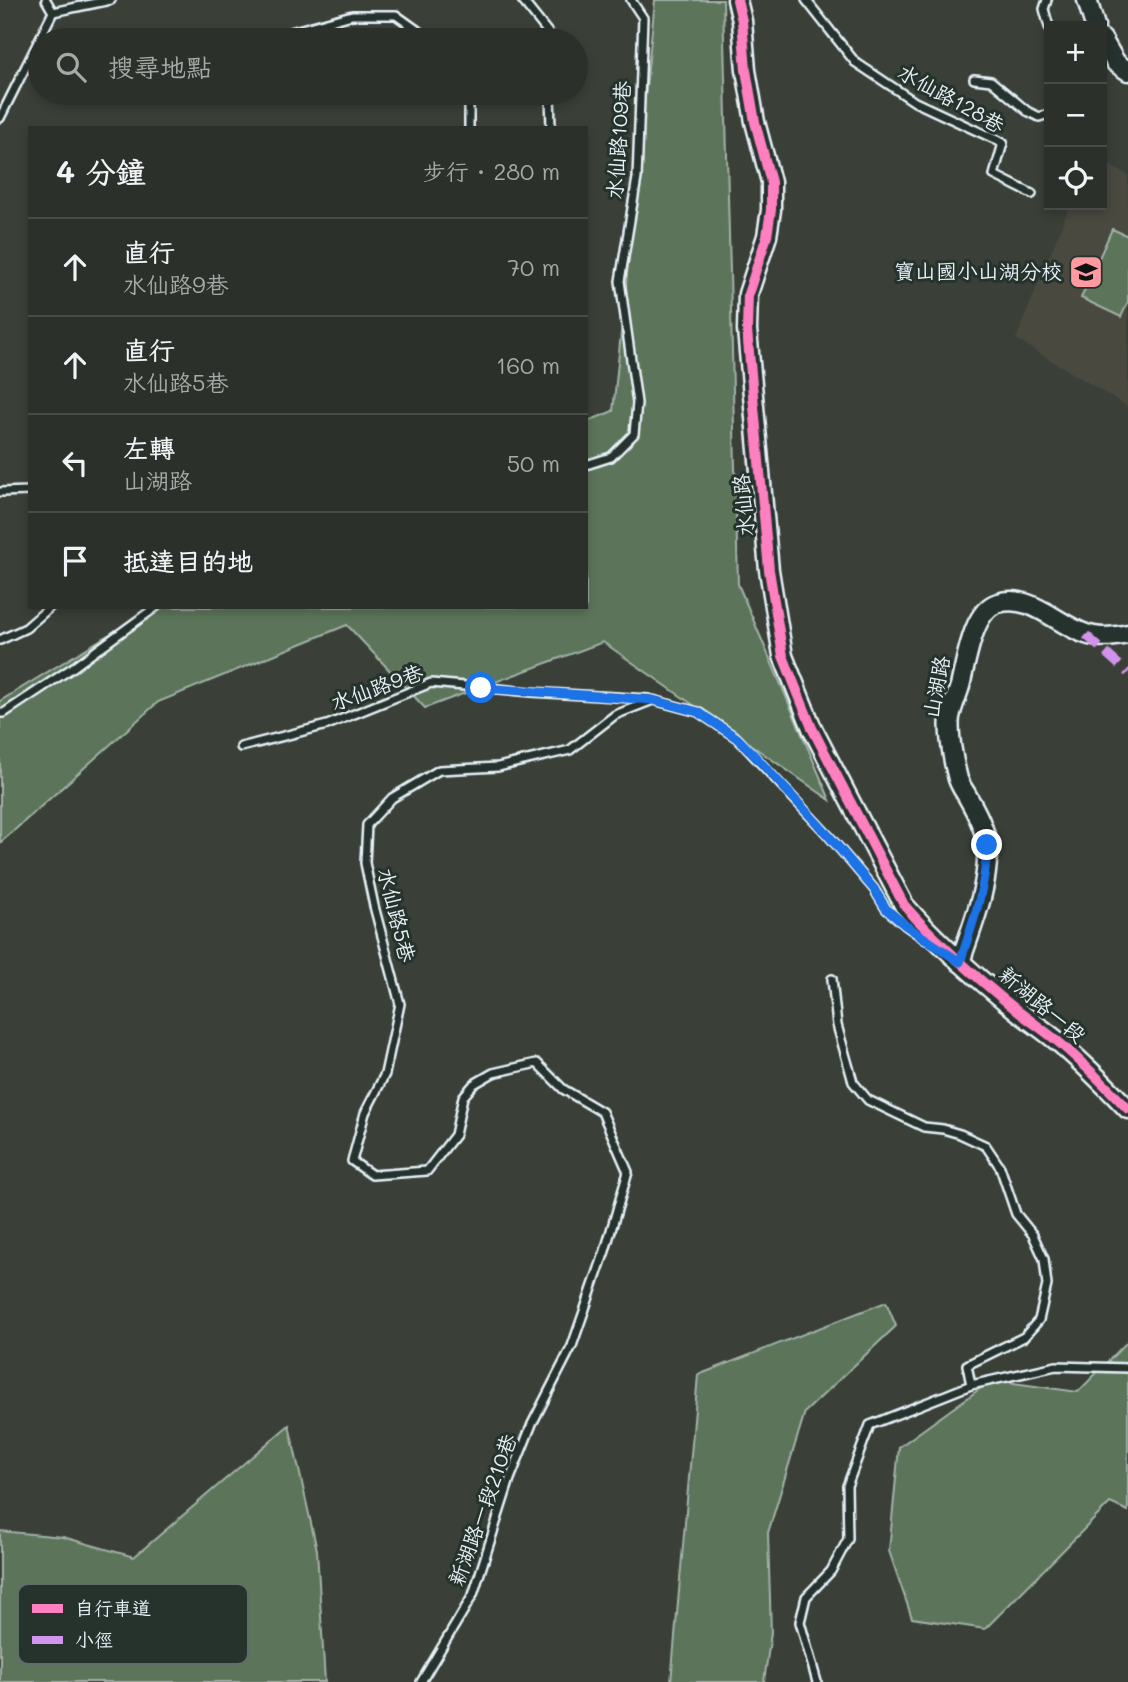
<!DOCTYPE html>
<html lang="zh-TW">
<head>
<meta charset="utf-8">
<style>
  body { margin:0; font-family:Mali,"LXGW WenKai TC",sans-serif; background:#383c36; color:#f1f3f6 }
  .controls { position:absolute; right:21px; top:21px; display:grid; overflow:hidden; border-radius:0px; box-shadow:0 4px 10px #0003 }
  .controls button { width:63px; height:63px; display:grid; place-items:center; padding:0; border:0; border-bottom:2px solid #484b47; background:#2c302a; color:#f1f3f6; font:35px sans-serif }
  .stop { position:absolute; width:21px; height:21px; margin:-16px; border:5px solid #1a73e8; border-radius:50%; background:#fff }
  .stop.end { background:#1a73e8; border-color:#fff; box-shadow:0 2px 7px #0008 }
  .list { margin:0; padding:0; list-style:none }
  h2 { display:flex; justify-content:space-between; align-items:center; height:91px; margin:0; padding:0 28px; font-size:30px }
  h2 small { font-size:23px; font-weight:400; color:#a6a9a8 }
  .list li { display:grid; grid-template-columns:46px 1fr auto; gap:21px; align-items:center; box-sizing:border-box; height:98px; padding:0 28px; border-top:2px solid #484b47 }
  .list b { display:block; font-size:26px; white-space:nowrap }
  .list p { margin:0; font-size:23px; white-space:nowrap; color:#a6a9a8 }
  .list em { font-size:23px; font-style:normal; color:#a6a9a8 }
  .icon { flex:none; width:38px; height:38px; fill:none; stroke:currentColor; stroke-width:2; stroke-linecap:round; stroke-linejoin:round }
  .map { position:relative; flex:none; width:1128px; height:1682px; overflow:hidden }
  .search { position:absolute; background:#2c302a; box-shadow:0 4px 10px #0003; left:28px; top:28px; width:560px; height:77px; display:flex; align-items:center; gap:18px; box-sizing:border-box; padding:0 24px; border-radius:38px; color:#a6a9a8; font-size:26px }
  .panel { position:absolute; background:#2c302a; box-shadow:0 4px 10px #0003; left:28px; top:126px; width:560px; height:483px; border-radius:0px }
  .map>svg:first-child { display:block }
  .built { fill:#484a40 }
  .green { fill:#5b745a; stroke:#a2b2a9; stroke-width:2 }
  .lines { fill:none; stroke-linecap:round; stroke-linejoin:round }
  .service-casing { stroke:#e8f1f8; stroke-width:12 }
  .tertiary-casing { stroke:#e8f1f8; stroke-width:23 }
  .service { stroke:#26332d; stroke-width:7 }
  .tertiary { stroke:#26332d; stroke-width:18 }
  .quiet { stroke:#d193ec; stroke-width:9; stroke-dasharray:18 9; stroke-linecap:butt }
  .cycleway-casing { stroke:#26332d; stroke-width:15 }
  .cycleway { stroke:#ff80c0; stroke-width:10 }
  .route { stroke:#1a73e8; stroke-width:9 }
  .labels { text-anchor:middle; stroke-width:6; stroke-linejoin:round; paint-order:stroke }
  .street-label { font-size:21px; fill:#e8f1f8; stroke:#26332d }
  .poi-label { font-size:21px; fill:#e8f1f8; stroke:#26332d; text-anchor:end }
  .key { fill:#26332d; stroke:#606c6a; stroke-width:2 }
  .key-label { font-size:19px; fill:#e8f1f8 }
</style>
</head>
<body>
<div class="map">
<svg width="1128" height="1682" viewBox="0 0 1128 1682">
  <rect width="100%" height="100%" fill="#3a4038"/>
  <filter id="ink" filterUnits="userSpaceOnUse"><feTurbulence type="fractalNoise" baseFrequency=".0143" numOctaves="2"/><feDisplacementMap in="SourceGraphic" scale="14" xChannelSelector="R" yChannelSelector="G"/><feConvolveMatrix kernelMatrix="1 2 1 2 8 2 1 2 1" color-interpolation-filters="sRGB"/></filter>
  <g filter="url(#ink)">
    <path class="built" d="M 1102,162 L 1128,175 L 1128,407 L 1016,339 L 1070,205 L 1102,205 Z"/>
    <g class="green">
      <path d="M 655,0 L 723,0 L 738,584 L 830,800 L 603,642 L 425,708 L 347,625 L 158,702 L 0,843 L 0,701 L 154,607 L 586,607 L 586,422 L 613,411 Z"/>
      <path d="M 1112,229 L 1128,236 L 1128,302 L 1121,317 L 1081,298 Z"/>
      <path d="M 886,1302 L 896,1326 L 805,1412 L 768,1533 L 771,1633 L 764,1682 L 671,1682 L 698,1375 Z"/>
      <path d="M 1128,1341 L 1128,1511 L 1110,1503 L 985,1629 L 912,1618 L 889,1551 L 899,1447 L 992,1380 L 1078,1392 Z"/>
      <path d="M 289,1425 L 317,1550 L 325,1682 L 0,1682 L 0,1531 L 63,1537 L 134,1557 Z"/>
    </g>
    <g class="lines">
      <g class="service-casing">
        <g id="service">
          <path d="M 46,0 L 53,12"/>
          <path d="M 522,0 L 550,35 L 550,40"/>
          <path d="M 806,0 L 855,62 L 915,102 L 1003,143 L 994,175 L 1032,194"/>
          <path d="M 1047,0 L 1044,9 L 1049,27"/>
          <path d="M 265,39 L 352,15 L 396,15 L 431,40"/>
          <path d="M 974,79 L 991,81 L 1027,111 L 1039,117 L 1049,114"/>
          <path d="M 469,93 L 469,128"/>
          <path d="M 550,93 L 551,128"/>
          <path d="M 0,118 L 53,12 L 111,0"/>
          <path d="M 586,465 L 611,457 L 634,434 L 637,403 L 620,281 L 637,178 L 643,18 L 631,0"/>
          <path d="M 0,492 L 30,491"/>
          <path d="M 0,640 L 26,628 L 50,607"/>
          <path d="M 0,713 L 4,713 L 75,666 L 156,607"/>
          <path d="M 241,747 L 327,725 L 431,683 L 531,692 L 649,699"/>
          <path d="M 832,979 L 837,1025 L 853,1082 L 868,1100 L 924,1127 L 943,1129 L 960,1134 L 986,1146 L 1000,1167 L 1016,1214 L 1033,1235 L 1044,1259 L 1047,1285 L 1039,1320 L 1024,1337 L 967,1365 L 971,1385"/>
          <path d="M 421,1682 L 473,1595 L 510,1479 L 532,1424 L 572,1346 L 605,1251 L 628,1172 L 602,1112 L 563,1089 L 537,1063 L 493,1073 L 474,1084 L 463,1097 L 455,1135 L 427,1171 L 372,1175 L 352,1161 L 365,1113 L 385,1074 L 400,1004 L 374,906 L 365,863 L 367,825 L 392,798 L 439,770 L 498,767 L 570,750 L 615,715 L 653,700 L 698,712 L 737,738 L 828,835 L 874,889 L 886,909 L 905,925 L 925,939"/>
          <path d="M 817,1682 L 800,1622 L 806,1597 L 831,1571 L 848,1539 L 847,1486 L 870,1425 L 971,1385 L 1056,1366 L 1128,1368"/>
        </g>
      </g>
      <g class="tertiary-casing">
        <g id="tertiary">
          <path d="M 737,0 L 742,21 L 746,70 L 755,122 L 771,182 L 771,210 L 767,236 L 748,294 L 747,330 L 769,570 L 783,656 L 812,728 L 904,905 C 938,944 978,979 1019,1012 C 1033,1023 1048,1033 1062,1045 C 1085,1065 1107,1087 1128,1109"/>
          <path d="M 1087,0 L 1095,26"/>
          <path d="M 1102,39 L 1116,63 L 1128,71"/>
          <path d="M 960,962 C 972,926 989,887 987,848 C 986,829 975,810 966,794 C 962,788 958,782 957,775 C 953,760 948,732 950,717 C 952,707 957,696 960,686 C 966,664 972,610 998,603 C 1031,593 1057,625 1086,634 C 1099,639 1114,637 1128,634"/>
        </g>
      </g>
      <use href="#service" class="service"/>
      <use href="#tertiary" class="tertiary"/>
      <path class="quiet" d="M 1086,635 L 1128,673"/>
      <g class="cycleway-casing">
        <path id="cycleway" d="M 737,0 L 742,21 L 746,70 L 755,122 L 771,182 L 771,210 L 767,236 L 748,294 L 747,330 L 769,570 L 783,656 L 812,728 L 904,905 C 938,944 978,979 1019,1012 C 1033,1023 1048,1033 1062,1045 C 1085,1065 1107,1087 1128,1109"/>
      </g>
      <use href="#cycleway" class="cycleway"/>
    </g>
  </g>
  <g class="lines" filter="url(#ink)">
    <path class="route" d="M 481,688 L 653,700 L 698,712 L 737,738 L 754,755 L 828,835 L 874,889 L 886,909 L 905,925 L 960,962 C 973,923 986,887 987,845"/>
  </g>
  <defs>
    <g id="school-square" transform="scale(1.75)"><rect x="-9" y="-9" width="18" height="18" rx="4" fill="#ff9aa2" stroke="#26332d"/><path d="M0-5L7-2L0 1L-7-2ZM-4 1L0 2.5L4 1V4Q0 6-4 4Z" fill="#111"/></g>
  </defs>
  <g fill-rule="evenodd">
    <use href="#school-square" x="1086" y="272"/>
  </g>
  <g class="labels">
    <g class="street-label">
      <text transform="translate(951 99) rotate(29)" y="7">水仙路128巷</text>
      <text transform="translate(619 140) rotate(-86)" y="7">水仙路109巷</text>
      <text transform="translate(744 505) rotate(-95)" y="7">水仙路</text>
      <text transform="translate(937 687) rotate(-79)" y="7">山湖路</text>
      <text transform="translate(377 688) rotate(-20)" y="7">水仙路9巷</text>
      <text transform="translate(396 915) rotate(76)" y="7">水仙路5巷</text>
      <text transform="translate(1042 1005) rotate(40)" y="7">新湖路一段</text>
      <text transform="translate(483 1510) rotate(-70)" y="7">新湖路一段210巷</text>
    </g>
    <g class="poi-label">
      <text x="1062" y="279">寶山國小山湖分校</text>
    </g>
  </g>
  <rect x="18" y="1584" width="230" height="80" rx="10" class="key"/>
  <rect x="32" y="1604" width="31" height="9" fill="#ff80c0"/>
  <rect x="32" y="1636" width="31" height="8" fill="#d193ec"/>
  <g class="key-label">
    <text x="75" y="1615">自行車道</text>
    <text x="75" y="1647">小徑</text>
  </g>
</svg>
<div class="controls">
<button>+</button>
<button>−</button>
<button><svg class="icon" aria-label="locate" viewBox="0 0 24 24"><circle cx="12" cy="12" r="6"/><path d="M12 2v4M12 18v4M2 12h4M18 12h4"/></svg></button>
</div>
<div class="stop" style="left:481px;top:688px"></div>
<div class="stop end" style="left:987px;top:845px"></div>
<div class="search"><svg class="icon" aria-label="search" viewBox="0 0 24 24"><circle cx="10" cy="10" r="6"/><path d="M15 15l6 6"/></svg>搜尋地點</div>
<section class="panel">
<h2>4 分鐘<small>步行 · 280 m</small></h2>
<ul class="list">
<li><svg class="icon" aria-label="ahead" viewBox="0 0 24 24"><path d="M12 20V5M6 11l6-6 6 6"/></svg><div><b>直行</b><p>水仙路9巷</p></div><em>70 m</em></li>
<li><svg class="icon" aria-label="ahead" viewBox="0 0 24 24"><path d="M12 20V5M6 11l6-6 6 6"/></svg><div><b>直行</b><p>水仙路5巷</p></div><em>160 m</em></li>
<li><svg class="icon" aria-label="left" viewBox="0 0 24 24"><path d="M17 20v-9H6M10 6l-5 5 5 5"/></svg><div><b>左轉</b><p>山湖路</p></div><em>50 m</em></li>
<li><svg class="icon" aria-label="arrive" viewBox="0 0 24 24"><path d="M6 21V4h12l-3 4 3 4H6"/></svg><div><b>抵達目的地</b></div></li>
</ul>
</section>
</div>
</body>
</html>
